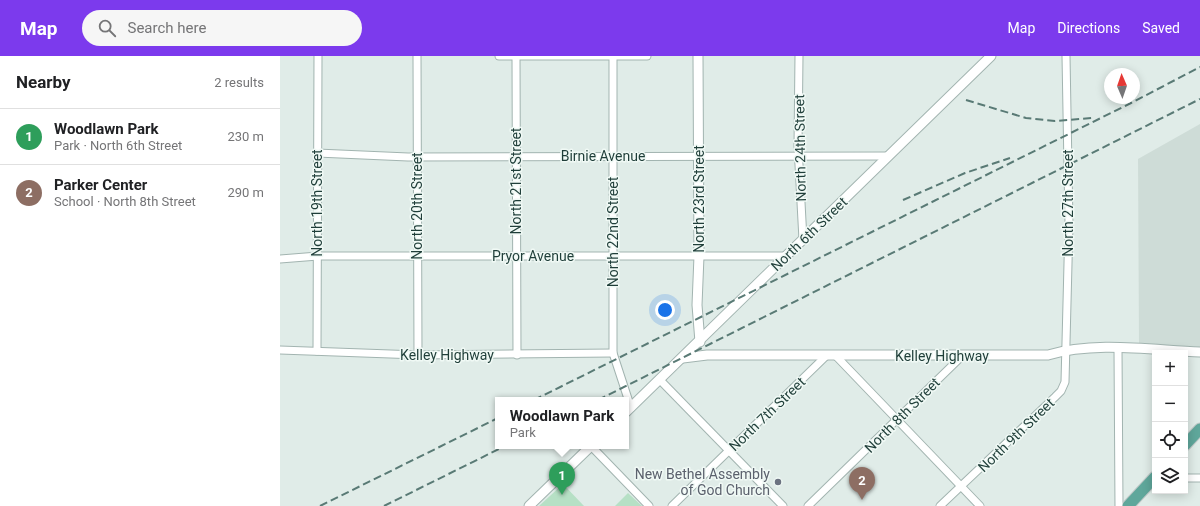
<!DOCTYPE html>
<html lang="en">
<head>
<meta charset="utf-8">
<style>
  body { margin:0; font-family:Roboto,sans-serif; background:#f6f6f6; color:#202124 }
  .controls { position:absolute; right:12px; bottom:12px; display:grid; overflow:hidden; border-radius:0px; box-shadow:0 2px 10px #0003 }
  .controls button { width:36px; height:36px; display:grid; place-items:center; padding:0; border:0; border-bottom:1px solid #e0e0e0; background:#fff; color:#202124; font:20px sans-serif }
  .compass { position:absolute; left:824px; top:12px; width:36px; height:36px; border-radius:50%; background:#fff; box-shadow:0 2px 10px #0003; rotate:358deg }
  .you { position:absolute; left:385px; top:254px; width:14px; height:14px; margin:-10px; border:3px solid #fff; border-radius:50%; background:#1a73e8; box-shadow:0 0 0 6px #1a73e833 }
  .badge { display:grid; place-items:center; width:26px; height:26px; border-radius:50%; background:#7c3aed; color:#fff; font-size:13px; font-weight:700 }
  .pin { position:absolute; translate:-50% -33px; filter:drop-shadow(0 1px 2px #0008) }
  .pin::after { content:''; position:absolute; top:21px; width:14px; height:12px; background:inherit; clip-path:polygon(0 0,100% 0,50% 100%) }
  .popup { position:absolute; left:215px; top:341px; width:134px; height:52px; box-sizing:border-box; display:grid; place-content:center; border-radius:0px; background:#fff; filter:drop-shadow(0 1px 3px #0005); font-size:13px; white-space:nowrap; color:#757577 }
  .popup b { font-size:15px; color:#202124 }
  .popup::after { content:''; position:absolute; left:50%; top:100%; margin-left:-8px; border:8px solid transparent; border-top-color:#fff }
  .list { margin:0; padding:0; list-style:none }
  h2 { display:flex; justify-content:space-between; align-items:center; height:52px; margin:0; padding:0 16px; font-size:17px }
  h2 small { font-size:13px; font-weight:400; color:#757577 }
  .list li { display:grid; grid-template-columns:26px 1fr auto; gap:12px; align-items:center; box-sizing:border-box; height:56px; padding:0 16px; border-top:1px solid #e0e0e0 }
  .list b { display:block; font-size:15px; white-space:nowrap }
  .list p { margin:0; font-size:13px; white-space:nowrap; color:#757577 }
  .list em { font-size:13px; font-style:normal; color:#757577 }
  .icon { flex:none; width:22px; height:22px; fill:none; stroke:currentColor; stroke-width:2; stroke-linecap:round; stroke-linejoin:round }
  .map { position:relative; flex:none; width:920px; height:450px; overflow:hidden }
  header { display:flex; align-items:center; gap:24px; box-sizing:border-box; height:56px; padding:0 20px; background:#7c3aed; color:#fff }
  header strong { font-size:19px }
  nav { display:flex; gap:22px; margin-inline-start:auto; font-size:14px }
  .search { width:280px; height:36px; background:#f6f6f6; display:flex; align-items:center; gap:10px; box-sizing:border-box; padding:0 14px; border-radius:22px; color:#757577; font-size:15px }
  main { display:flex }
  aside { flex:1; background:#fff }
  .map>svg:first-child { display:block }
  .built { fill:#cedcd7 }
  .green { fill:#b6e0c5 }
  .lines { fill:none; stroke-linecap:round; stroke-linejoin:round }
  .minor-casing { stroke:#a2b4b0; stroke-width:9 }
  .tertiary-casing { stroke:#a2b4b0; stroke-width:11 }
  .primary-casing { stroke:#c0c9c8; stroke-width:13 }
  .minor { stroke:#fff; stroke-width:7 }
  .tertiary { stroke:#fff; stroke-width:9 }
  .primary { stroke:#5fa79b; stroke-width:11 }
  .rail { stroke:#597a75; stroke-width:2; stroke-dasharray:8 4; stroke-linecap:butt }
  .worship-dot { fill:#6b7280; stroke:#f0f9f5; stroke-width:1.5 }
  .labels { text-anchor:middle; stroke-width:3; stroke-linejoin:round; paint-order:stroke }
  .street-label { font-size:14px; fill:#1f3e39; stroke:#f0f9f5 }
  .worship-label { font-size:14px; fill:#5b616d; stroke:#f0f9f5; text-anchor:end }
</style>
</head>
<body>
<header>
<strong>Map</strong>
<div class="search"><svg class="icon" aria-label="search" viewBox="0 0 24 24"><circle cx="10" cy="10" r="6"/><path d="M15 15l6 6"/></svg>Search here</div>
<nav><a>Map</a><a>Directions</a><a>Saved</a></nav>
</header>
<main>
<aside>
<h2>Nearby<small>2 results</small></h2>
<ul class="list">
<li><span class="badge" style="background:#2e9e5b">1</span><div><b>Woodlawn Park</b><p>Park · North 6th Street</p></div><em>230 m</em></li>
<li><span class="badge" style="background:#8d6e63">2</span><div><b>Parker Center</b><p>School · North 8th Street</p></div><em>290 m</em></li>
</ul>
</aside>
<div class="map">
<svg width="920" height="450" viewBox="0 0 920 450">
  <rect width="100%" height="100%" fill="#e0ece8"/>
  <path class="built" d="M 920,68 L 920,291 L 859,289 L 858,103 Z"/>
  <g class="green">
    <path d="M 283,428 L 304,450 L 259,450 Z"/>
    <path d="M 348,437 L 362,450 L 335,450 Z"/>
  </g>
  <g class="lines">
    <g class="minor-casing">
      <g id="minor">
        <path d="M 137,0 L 138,299"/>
        <path d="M 219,0 L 367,0"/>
        <path d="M 236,0 L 237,299"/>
        <path d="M 333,0 L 333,297 L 351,352"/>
        <path d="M 519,0 L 518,90 L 523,184"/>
        <path d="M 37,97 L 128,101 L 609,100"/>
        <path d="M 0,203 L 38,200 L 506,200"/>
        <path d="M 838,293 L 839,450"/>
        <path d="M 0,294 L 138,299 L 333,297"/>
        <path d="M 37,295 L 38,0"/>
        <path d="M 556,300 L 700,450"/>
        <path d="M 380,324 L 503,450"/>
        <path d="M 311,390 L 369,450"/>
        <path d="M 905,422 L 920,422"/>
        <path d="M 392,450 L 546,300"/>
        <path d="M 528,450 L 682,300"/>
        <path d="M 660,450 L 775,341 L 781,335 L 785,326 L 789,168 L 786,0"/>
      </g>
    </g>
    <g class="tertiary-casing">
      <g id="tertiary">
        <path d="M 418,0 L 419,200 L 417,249 L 420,286"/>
        <path d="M 403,302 L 427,299 L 768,299 C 815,285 871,294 920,296"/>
        <path d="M 346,356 L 711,0"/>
        <path d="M 249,450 L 311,390"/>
      </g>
    </g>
    <g class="primary-casing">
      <g id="primary">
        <path d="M 905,389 L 920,373"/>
        <path d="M 848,450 L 875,421"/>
      </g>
    </g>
    <use href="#minor" class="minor"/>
    <use href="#tertiary" class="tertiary"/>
    <use href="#primary" class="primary"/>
    <g class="rail">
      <path d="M 686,44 L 746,62 L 775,65 L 812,62"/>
      <path d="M 623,144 L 685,117 L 730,102"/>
      <path d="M 254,344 L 851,47 L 920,11"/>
      <path d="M 318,344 L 920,43"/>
      <path d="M 40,450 L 218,362"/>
      <path d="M 104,450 L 225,390"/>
    </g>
  </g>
  <circle class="worship-dot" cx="498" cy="426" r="4"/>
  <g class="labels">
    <g class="street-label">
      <text transform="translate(520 92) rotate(-91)" y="5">North 24th Street</text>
      <text x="323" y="105">Birnie Avenue</text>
      <text transform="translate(236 125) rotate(-90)" y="5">North 21st Street</text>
      <text transform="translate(419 143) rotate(-90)" y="5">North 23rd Street</text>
      <text transform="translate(37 147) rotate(-90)" y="5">North 19th Street</text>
      <text transform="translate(788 147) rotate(-90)" y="5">North 27th Street</text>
      <text transform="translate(137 150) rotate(-90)" y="5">North 20th Street</text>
      <text transform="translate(333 176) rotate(-90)" y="5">North 22nd Street</text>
      <text transform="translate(529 178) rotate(-44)" y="5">North 6th Street</text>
      <text x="253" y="205">Pryor Avenue</text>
      <text x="167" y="304">Kelley Highway</text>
      <text x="662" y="305">Kelley Highway</text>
      <text transform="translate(487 358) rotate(-44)" y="5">North 7th Street</text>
      <text transform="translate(622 359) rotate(-45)" y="5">North 8th Street</text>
      <text transform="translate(736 379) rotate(-44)" y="5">North 9th Street</text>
    </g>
    <g class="worship-label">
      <text x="490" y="423">New Bethel Assembly<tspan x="490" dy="16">of God Church</tspan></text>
    </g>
  </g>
</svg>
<div class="controls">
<button>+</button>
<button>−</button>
<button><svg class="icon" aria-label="locate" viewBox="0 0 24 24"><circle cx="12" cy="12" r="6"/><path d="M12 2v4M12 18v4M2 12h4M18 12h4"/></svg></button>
<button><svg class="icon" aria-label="layers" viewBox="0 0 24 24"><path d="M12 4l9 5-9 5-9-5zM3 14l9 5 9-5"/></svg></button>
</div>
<svg class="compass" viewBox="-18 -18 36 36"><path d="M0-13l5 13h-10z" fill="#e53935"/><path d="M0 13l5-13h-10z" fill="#757577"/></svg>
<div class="you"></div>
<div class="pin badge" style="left:282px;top:439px;background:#2e9e5b">1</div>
<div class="popup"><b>Woodlawn Park</b>Park</div>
<div class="pin badge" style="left:582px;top:444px;background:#8d6e63">2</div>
</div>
</main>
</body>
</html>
